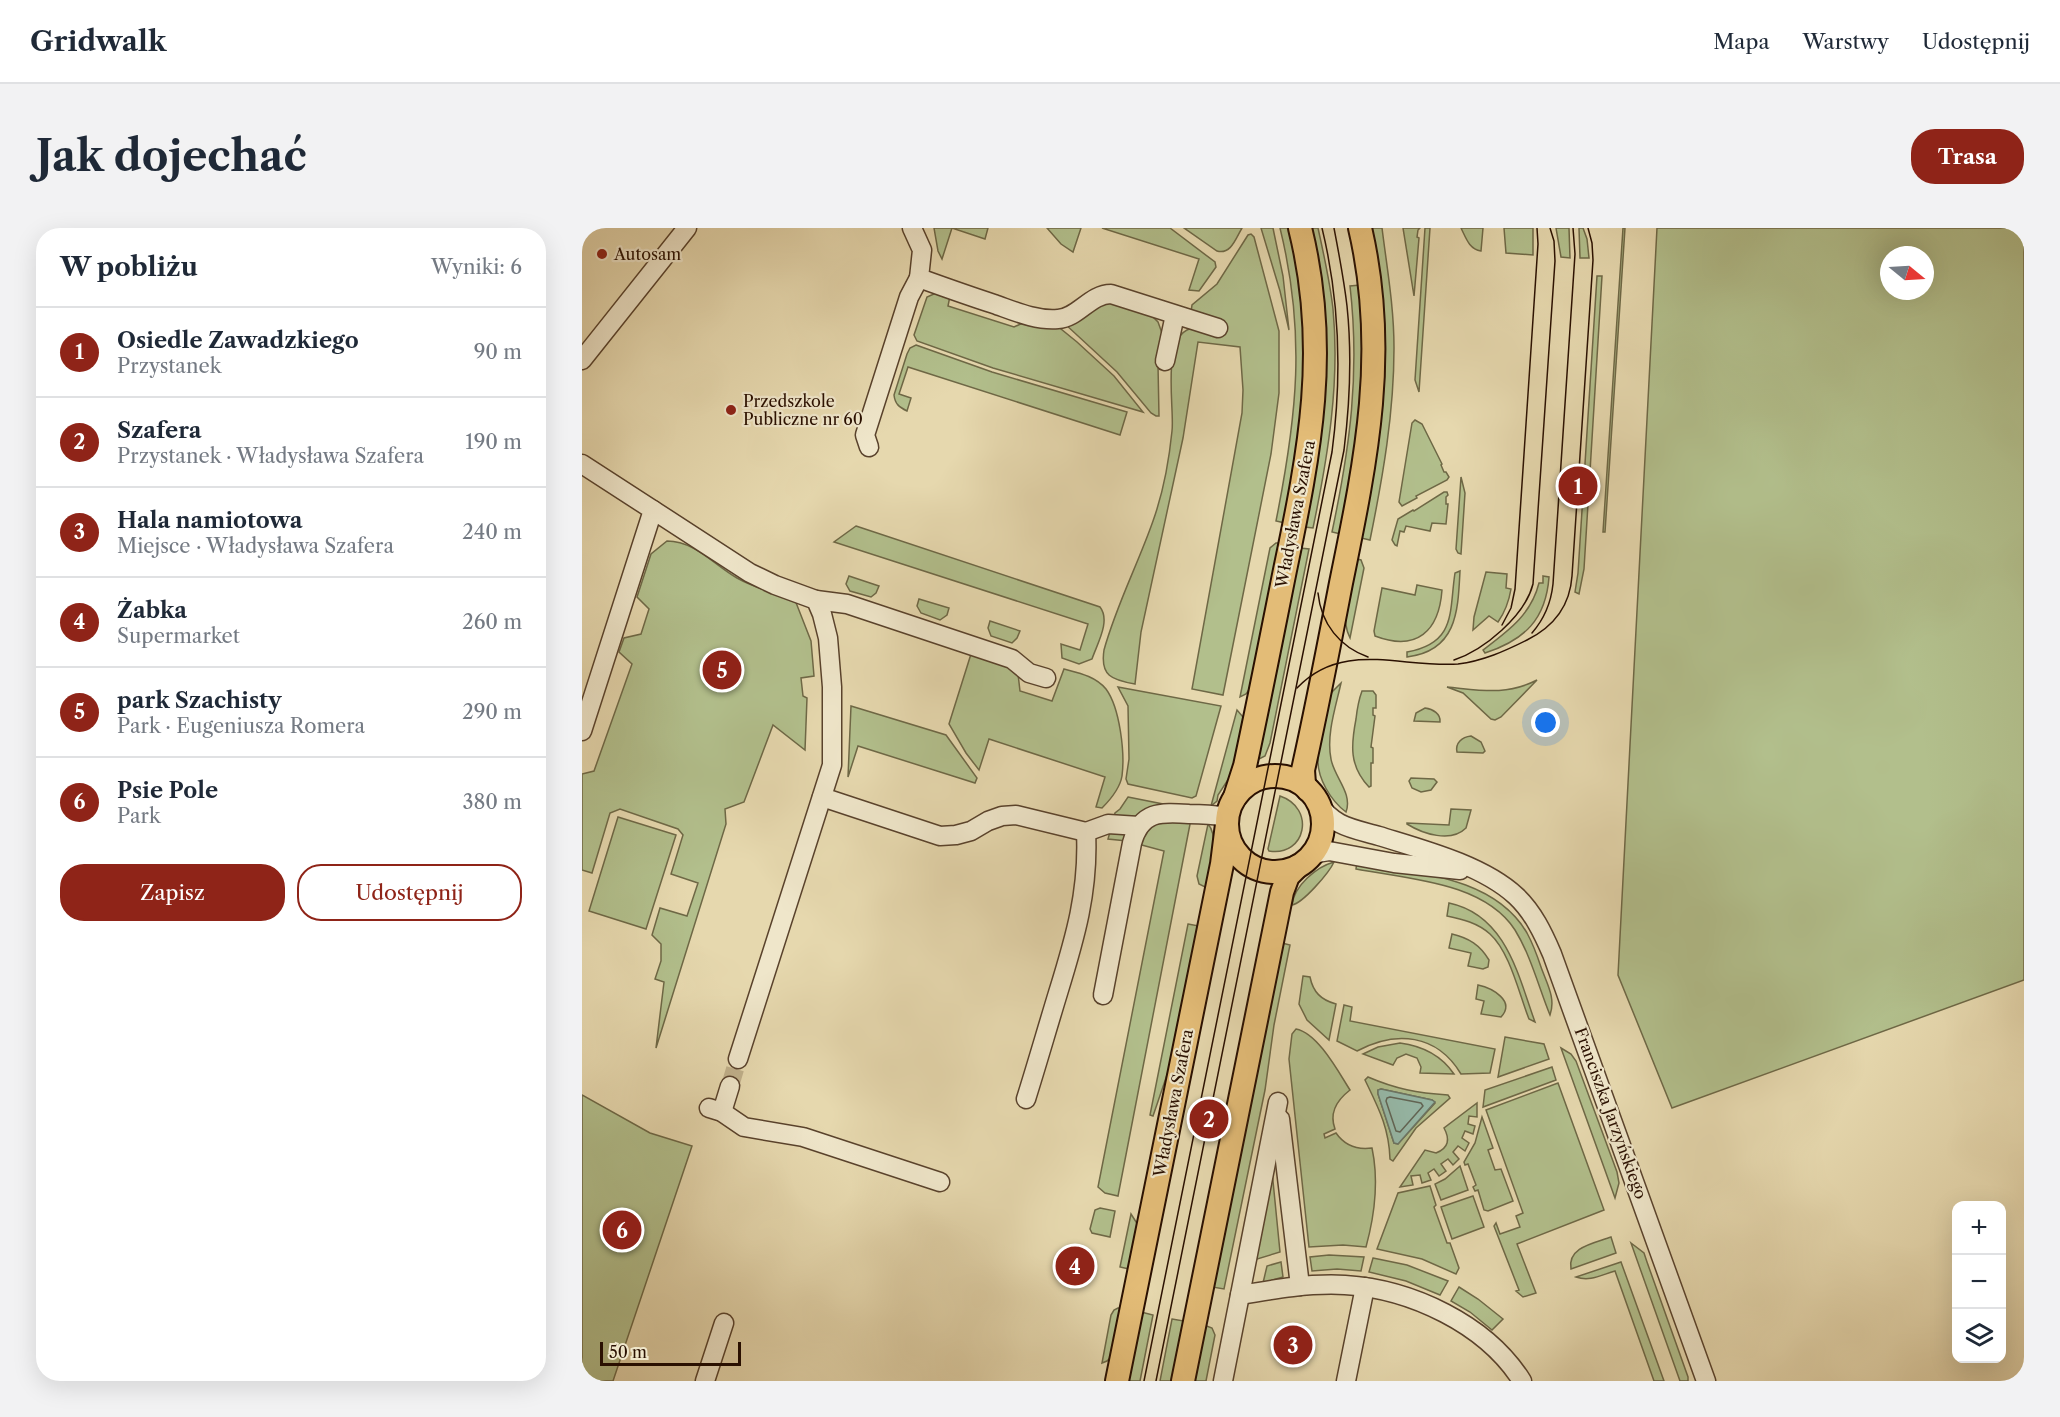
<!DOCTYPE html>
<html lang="pl">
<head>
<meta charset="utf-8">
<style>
  body { margin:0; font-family:"Libre Caslon Text",serif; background:#f2f2f3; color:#1f2937 }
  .controls { position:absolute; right:18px; bottom:18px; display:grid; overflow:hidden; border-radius:12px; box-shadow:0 6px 24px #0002 }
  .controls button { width:54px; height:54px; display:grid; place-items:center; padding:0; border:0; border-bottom:2px solid #e0e1e3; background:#fff; color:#1f2937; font:30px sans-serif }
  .compass { position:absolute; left:1298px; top:18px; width:54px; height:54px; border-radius:50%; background:#fff; box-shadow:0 6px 24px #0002; rotate:108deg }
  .scale { position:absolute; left:18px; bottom:15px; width:141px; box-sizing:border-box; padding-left:6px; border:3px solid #2a1001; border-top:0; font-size:16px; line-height:21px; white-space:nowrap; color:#2a1001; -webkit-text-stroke:4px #efe6ca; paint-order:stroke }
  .you { position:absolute; left:964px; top:495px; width:21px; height:21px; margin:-15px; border:4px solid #fff; border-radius:50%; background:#1a73e8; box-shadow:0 0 0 9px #1a73e833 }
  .badge { display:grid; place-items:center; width:39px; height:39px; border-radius:50%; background:#8f2418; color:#fff; font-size:20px; font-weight:700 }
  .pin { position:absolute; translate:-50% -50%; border:3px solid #fff; box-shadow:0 2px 6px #0006 }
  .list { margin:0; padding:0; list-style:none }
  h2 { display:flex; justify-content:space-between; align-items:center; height:78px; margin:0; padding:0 24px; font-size:26px }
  h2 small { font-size:20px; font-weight:400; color:#747a83 }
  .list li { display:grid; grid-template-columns:39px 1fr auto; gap:18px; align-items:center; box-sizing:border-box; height:90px; padding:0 24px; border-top:2px solid #e0e1e3 }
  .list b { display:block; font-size:22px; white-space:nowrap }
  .list p { margin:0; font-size:20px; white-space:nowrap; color:#747a83 }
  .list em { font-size:20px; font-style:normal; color:#747a83 }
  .actions { display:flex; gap:12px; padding:18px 24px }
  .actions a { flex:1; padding:14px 0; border:2px solid #8f2418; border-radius:24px; text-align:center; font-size:21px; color:#8f2418 }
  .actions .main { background:#8f2418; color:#fff }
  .icon { flex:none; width:33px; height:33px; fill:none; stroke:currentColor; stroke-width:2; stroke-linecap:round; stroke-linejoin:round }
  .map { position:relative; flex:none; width:1442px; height:1153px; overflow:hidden; border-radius:24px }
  header { display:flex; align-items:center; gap:36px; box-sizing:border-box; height:84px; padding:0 30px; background:#fff; border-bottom:2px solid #e0e1e3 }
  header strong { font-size:28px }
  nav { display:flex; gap:33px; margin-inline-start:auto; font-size:21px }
  .intro { display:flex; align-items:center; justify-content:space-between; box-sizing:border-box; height:144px; padding:0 36px }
  h1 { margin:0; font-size:42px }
  .button { padding:15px 27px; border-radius:24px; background:#8f2418; color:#fff; font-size:21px; font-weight:700 }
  main { display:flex; gap:36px; padding:0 36px }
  aside { flex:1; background:#fff; border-radius:24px; box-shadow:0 6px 24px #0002 }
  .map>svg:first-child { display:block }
  .green { fill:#b2bf8c; stroke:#6e6846; stroke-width:1.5; fill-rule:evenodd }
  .water { fill:#96baaa; stroke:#6b7666; stroke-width:1.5 }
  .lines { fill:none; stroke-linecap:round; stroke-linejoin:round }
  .shore { stroke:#606556; stroke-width:1.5 }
  .minor-tunnel { stroke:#c0b08b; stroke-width:18; stroke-dasharray:18 9; stroke-linecap:butt }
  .minor-casing { stroke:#59422c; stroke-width:21 }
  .major-casing { stroke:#2a1001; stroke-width:26 }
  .minor { stroke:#efe6ca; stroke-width:18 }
  .major { stroke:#e3bc77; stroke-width:22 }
  .tram { stroke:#2a1001; stroke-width:1.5 }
  .poi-dot { fill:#8f2418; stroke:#efe6ca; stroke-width:2 }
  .labels { text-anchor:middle; stroke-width:4.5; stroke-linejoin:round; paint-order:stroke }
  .poi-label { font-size:16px; fill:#2a1001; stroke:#efe6ca; text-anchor:start }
  .street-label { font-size:16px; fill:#2a1001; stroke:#efe6ca }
</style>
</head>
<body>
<header>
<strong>Gridwalk</strong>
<nav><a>Mapa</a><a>Warstwy</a><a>Udostępnij</a></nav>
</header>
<div class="intro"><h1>Jak dojechać</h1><a class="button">Trasa</a></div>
<main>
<aside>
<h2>W pobliżu<small>Wyniki: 6</small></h2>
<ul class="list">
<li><span class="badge">1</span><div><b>Osiedle Zawadzkiego</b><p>Przystanek</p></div><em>90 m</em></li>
<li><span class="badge">2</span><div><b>Szafera</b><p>Przystanek · Władysława Szafera</p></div><em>190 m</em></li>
<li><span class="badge">3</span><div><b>Hala namiotowa</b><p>Miejsce · Władysława Szafera</p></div><em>240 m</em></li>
<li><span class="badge">4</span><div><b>Żabka</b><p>Supermarket</p></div><em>260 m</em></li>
<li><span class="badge">5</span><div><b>park Szachisty</b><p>Park · Eugeniusza Romera</p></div><em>290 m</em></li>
<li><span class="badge">6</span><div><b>Psie Pole</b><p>Park</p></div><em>380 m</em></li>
</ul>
<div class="actions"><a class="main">Zapisz</a><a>Udostępnij</a></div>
</aside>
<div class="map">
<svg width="1442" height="1153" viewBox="0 0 1442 1153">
  <rect width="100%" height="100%" fill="#e6d8ae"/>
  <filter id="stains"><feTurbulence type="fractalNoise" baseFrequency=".00333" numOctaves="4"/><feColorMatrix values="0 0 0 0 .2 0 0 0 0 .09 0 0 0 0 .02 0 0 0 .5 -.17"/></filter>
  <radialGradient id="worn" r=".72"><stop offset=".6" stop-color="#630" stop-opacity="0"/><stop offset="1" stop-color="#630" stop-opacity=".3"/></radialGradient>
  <g class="green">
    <path d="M 352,0 L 406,0 L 403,11 L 370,0 L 360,31 L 356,23 Z"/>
    <path d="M 465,0 L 499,0 L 491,24 L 479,16 Z"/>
    <path d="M 520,0 L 588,0 L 633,34 L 634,39 L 617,63 L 607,62 L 617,31 Z"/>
    <path d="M 602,0 L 660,0 C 654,10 649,27 635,23 Z"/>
    <path d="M 679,0 L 691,0 L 692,5 L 701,48 L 707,102 L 698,63 Z"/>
    <path d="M 698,0 L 708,0 C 722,57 728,128 721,187 C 716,223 709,259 703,295 L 694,293 C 715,188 724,106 698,0 Z"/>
    <path d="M 728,0 L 736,0 C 742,27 748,54 751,81 C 758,155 746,228 731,300 L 723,299 L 733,242 L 742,173 Z"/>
    <path d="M 788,0 L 800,0 C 805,40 812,79 812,120 C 812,185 801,248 788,312 L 779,310 C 791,244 806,177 802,110 C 800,73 793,36 788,0 Z"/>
    <path d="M 821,0 L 838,0 L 836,2 L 835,9 L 837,10 L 832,68 Z"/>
    <path d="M 843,0 L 848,0 L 837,164 L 833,152 Z"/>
    <path d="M 879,0 L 901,0 L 899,23 C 887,21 884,10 879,0 Z"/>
    <path d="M 922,0 L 951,0 L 951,27 L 924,25 Z"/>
    <path d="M 974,0 L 987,0 L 988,30 L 979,29 Z"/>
    <path d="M 997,0 L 1001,0 L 1005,11 L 1007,30 L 998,30 Z"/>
    <path d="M 1041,0 L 1043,0 L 1023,304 L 1021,304 Z"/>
    <path d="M 1075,0 L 1442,0 L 1442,752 L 1090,880 L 1036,747 ZM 1307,27 L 1343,27 L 1343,63 L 1307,63 Z"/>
    <path d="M 669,6 L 672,9 L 697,103 L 697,165 L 689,226 L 641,467 L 610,461 L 660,185 L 661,162 L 658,119 L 616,114 L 601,210 L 559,404 L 553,456 C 530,452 518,448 522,422 C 534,378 556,336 571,293 C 581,265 587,233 590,203 C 593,180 577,102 613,100 L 609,84 L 610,77 L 635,56 L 666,7 Z"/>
    <path d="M 1015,48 L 1020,48 L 1002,341 L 997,366 L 993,364 L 996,345 Z"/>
    <path d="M 778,57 L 781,90 L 781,167 L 759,306 L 750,304 C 768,219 778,145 768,58 Z"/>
    <path d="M 354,65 L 368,68 L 366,78 L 432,99 L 445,93 L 474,97 L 495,114 L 532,148 L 561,184 L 411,140 L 335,113 L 332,107 L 345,69 Z"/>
    <path d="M 527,71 L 569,87 L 576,94 L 580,105 L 576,137 L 577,188 L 574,188 L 569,185 L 535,144 L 483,96 Z"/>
    <path d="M 334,117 L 410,144 L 545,184 L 538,207 L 326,139 L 317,166 L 329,170 L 325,183 C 317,179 313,176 312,167 L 325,126 L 328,120 Z"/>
    <path d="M 833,192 L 840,196 L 860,236 L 859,237 L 862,244 L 864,244 L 867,249 L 865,252 L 834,268 L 835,270 L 820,278 L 817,274 L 830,195 Z"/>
    <path d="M 879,249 L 883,265 L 879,326 L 876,325 L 874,321 Z"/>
    <path d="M 862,264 L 865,264 L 866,267 L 864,269 L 864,276 L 866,276 L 864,296 L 850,295 L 848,303 L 824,298 L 822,304 L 818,303 L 815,318 L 813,317 L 810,312 L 816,291 L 831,282 L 832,283 Z"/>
    <path d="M 274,298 L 518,379 C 529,393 515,416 510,431 L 497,436 L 480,430 L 479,416 L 498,422 L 506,396 L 252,314 Z"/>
    <path d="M 85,313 C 113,313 132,337 155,350 C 173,360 194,366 213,372 L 229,413 L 232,448 L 219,450 L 221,468 L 225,470 L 223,522 L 191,497 L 162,574 L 143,581 L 144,596 L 74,820 L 82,754 L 73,751 L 79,733 L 79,716 L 70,707 L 78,680 L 105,688 L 116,655 L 89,646 L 101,607 L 96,601 L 38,581 L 28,585 L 10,645 L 0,642 L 0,546 L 12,543 L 50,436 L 37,424 L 42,410 L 59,406 L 67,381 L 55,369 L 69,326 Z"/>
    <path d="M 694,315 L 699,315 L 669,459 L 664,466 L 658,469 L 688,320 Z"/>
    <path d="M 718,320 L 727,321 L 688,515 L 683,528 L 677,531 L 676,529 Z"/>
    <path d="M 775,331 L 779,332 L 782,340 L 768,410 C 756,387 770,355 775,331 Z"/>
    <path d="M 878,343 C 876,383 875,423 825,429 L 825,424 C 875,415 867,383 873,345 Z"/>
    <path d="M 904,344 L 925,346 L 924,360 L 929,361 C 927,373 923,384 916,394 L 907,388 L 891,402 L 892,389 Z"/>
    <path d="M 267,348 L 297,358 L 294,365 L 289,369 L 268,363 L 264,356 Z"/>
    <path d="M 961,348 L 967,349 C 964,391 943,412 903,425 L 901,422 C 926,403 949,387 957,355 L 961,355 Z"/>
    <path d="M 835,357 L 860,362 C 857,403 835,424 793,408 L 792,403 L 800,360 L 833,367 Z"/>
    <path d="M 337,371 L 367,380 L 365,387 L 358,392 L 339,385 L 335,378 Z"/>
    <path d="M 408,393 L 438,403 L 435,410 L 430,415 L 409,408 L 406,400 Z"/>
    <path d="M 389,426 L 425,437 L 436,446 L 438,463 L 470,473 L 482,441 C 497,445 513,448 524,461 C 538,480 543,525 540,548 C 538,560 529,571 520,580 L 514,579 L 523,549 L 407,511 L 397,542 L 384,525 L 367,496 Z"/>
    <path d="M 955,452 L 919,489 L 913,492 L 909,491 L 881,465 L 865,459 C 898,462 924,468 955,452 Z"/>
    <path d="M 759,455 C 754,478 744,507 749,531 C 752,549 771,565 764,584 C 749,573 735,550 736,531 L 734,530 L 746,472 L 750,464 Z"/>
    <path d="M 536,459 L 639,478 L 614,568 L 610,570 L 546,556 L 544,551 L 547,531 L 546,478 Z"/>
    <path d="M 780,463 L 791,463 L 794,467 L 794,480 L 791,480 L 791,487 L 793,488 L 789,519 L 791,520 L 791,535 L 789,535 L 789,558 L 787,559 C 767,538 769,517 774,491 C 775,482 777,471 780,463 Z"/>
    <path d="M 269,478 L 364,507 L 395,550 L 393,555 L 276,518 L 266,549 Z"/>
    <path d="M 843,480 C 851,481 859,486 858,494 L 832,493 L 834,485 Z"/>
    <path d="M 655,482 L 661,489 L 662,496 L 653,541 L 636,567 L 635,573 L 629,578 Z"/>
    <path d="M 889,508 L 899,514 L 903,523 L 901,525 L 875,524 C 873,515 880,509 889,508 Z"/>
    <path d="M 829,550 L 852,551 L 855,554 L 849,562 L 839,564 L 830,560 L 827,553 Z"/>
    <path d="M 698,568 C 734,580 724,629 687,623 L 686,621 Z"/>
    <path d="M 546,569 L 586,577 L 545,613 L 526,611 L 533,585 L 538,581 Z"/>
    <path d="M 869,581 L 889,582 L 884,600 C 869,615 841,606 825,596 L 825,595 L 867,597 Z"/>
    <path d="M 36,589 L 94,607 L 64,701 L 7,683 Z"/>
    <path d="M 609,591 L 536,968 L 523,965 L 516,959 L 582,623 L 556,616 L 567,596 Z"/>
    <path d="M 626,596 C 638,609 628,642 625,660 L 617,656 L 615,648 Z"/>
    <path d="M 752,634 C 747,645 721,675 710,677 C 712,658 734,639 752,634 Z"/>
    <path d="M 775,634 C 833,645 912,648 945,705 C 951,716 955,727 959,739 C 965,756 974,770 968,787 C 957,760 949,728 933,702 C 902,654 826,651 774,641 Z"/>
    <path d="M 867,675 C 924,687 936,747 953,794 L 947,791 C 937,766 928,724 908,706 C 896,695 880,691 865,688 Z"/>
    <path d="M 606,696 L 617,698 L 587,841 L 571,888 L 568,887 Z"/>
    <path d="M 870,706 C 887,710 898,717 907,732 L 906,739 L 901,741 L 886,738 L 889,725 L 867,720 Z"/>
    <path d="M 700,715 L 708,717 L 692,797 L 683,862 L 642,1061 L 630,1059 Z"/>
    <path d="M 721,748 L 728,749 C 731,764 739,772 754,776 L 747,812 L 725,792 L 717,776 Z"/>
    <path d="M 896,757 C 910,760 934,773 919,789 L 899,786 L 902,773 L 894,771 Z"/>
    <path d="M 762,777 L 770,779 L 768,793 L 913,821 L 908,845 L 879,846 C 855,806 814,802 775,823 L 755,813 Z"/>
    <path d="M 714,801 C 736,805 757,845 768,862 C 755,872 747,885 753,901 L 742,906 L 743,910 L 754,905 C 763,918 775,922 790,920 C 797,953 793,986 784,1019 L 761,1017 L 727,1019 L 707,831 L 710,806 Z"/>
    <path d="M 923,809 L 962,816 L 967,831 L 916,849 Z"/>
    <path d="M 818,815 C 841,818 859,827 872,846 L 838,845 L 839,839 L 835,830 L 824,826 L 815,830 L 811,837 L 781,826 L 796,819 Z"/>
    <path d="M 979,820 L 989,826 L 994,833 L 1035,944 L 1037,955 L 1033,970 Z"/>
    <path d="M 970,839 L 974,852 L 901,879 L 903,862 Z"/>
    <path d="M 786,849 C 814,861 835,865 866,867 L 868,870 L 834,900 L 811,933 L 808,931 C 807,899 796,879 783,852 ZM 799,861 L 850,872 L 853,875 L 816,916 L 812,915 L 796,866 L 796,862 Z"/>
    <path d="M 976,855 L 1022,982 L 935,1016 L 954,1065 L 941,1069 L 934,1063 L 937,1062 L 912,998 L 914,995 L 918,1006 L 938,999 L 934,988 L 941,985 L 904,882 Z"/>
    <path d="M 0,867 L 68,905 L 110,918 L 31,1153 L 0,1153 Z"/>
    <path d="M 895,875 L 895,889 L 887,888 L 886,896 L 893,898 L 891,906 L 883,903 L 880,910 L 887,915 L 883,923 L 876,918 L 871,924 L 877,931 L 871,937 L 866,931 L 859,936 L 864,943 L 857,948 L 852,941 L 846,945 L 849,952 L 840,955 L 838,947 L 829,948 L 831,957 L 818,959 L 843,922 L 854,925 C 867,920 868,911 862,900 Z"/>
    <path d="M 900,889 L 911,920 L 906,922 L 913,942 L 919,941 L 931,973 L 906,983 L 902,982 L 896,962 L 893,963 L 891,959 L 894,957 L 886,936 L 883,937 L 882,934 L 893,915 Z"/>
    <path d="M 878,938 L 886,962 L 859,972 L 853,956 L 863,951 Z"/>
    <path d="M 690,943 L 698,1024 L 672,1032 Z"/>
    <path d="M 848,958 L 854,977 L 852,979 L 865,1015 L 868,1015 L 877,1040 L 874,1046 L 840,1031 L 795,1021 L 816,965 Z"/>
    <path d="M 891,968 L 902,999 L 870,1011 L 859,979 Z"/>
    <path d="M 518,980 L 533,983 L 528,1009 L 510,1005 L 508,1001 L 513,982 Z"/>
    <path d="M 549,986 L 556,997 L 547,1041 L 538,1039 Z"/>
    <path d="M 1029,1009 L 1034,1025 L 989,1041 C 985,1019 1013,1015 1029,1009 Z"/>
    <path d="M 1049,1015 L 1062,1025 L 1065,1034 L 1106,1149 L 1106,1153 L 1098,1153 Z"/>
    <path d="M 747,1027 L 782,1029 L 779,1043 L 755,1041 L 730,1043 L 728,1029 Z"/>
    <path d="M 791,1030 L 825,1037 L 866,1053 L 858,1067 L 824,1053 L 787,1044 Z"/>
    <path d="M 699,1034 L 701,1049 L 681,1055 L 685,1038 Z"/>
    <path d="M 1039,1034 L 1082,1153 L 1072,1153 L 1033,1043 C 1019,1047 1008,1054 994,1049 Z"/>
    <path d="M 877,1059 L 896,1071 L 921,1091 L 910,1102 L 888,1084 L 869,1073 Z"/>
    <path d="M 536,1080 L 540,1080 L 530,1128 L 525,1133 L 520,1135 L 529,1087 L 532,1082 Z"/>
    <path d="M 559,1084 L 571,1087 L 558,1153 L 545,1153 Z"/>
    <path d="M 590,1091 L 602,1093 L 591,1153 L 578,1153 Z"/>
    <path d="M 622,1097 L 630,1100 L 633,1107 L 624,1153 L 611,1153 Z"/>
  </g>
  <path class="water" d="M 799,861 L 850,872 L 853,874 L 816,916 L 812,915 L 796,866 L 796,862 Z"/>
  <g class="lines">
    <path class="shore" d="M 808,869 L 839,875 L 841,878 L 818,904 L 814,903 L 804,873 L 805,870 Z"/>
    <path class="minor-tunnel" d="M 148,858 L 156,831"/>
    <g class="minor-casing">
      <g id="minor">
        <path d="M 330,0 L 340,22 L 337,50 C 362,59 387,68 412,76 C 432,83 454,93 476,91 C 496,90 508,66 529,66 L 636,100"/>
        <path d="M 0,132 L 105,0"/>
        <path d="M 583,133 L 593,87"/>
        <path d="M 287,219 L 283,207 L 327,69 L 337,50"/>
        <path d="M 0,236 L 71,282 L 0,503"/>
        <path d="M 71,282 L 168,345 L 193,357 L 234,372 L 240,386 L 246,410 L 250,459 L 250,537 L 156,831"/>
        <path d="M 234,372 L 265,376 L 430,431 L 447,445 L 464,450"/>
        <path d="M 240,569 L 358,608 L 374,607 L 389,603 L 406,593 L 420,588 L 434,587 L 504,604 L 526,596 L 557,598"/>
        <path d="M 735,574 C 752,599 769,600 797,608 C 839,621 901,637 934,668 C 951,684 961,705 970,726 L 1124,1153"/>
        <path d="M 724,632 L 735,625 L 747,623 L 812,635 L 878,642"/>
        <path d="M 521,767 L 550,615 C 559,583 578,584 607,586 C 620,586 633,587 645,589"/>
        <path d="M 444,871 C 455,836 465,801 476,765 C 493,710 507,663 504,604"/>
        <path d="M 127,880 L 140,884 L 162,899 L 221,909 L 358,954"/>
        <path d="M 140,884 L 148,858"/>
        <path d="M 698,891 L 718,1058"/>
        <path d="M 658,1067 C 693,1061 728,1055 763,1057 C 829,1061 904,1096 940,1153"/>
        <path d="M 123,1153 L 142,1095"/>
        <path d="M 641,1153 L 696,874"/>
        <path d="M 764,1153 L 783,1059"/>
      </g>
    </g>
    <g class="major-casing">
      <g id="major">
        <circle cx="693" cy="596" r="48"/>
        <path d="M 726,562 L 722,556 L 721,542 C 735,480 747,417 759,355 C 784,233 807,124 778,0"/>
        <path d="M 653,569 L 663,538 C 677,473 690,407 703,342 C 728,223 748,120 718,0"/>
        <path d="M 535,1153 L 640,636 L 645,596"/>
        <path d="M 601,1153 L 700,664 L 706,648 L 715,639"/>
      </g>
    </g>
    <use href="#minor" class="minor"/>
    <use href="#major" class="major"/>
    <g class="tram">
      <path d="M 736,365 C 739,396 758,419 786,429"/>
      <path d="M 920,397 L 929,380 L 933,361 L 956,16 L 955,0"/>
      <path d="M 950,405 C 963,390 969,375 971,356 L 993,26 L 991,0"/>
      <path d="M 872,432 C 902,422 943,388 951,356 L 973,33 L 972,13 L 968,0"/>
      <path d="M 715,460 C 760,412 819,440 876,436 C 901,433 923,423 945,412 C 971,399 988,378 990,348 L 1011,32 L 1010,15 L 1006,0"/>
      <path d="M 562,1153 L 750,224 C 760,148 758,74 740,0"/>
      <path d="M 574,1153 L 762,222 C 768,174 770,126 765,78 C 762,52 757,26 752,0"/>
    </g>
  </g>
  <g class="poi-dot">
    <circle cx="20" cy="26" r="6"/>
    <circle cx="149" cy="182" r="6"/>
  </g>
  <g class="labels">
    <g class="poi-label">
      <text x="32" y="32">Autosam</text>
      <text x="161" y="179">Przedszkole<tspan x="161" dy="18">Publiczne nr 60</tspan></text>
    </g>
    <g class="street-label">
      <text transform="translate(713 286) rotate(-79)" y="6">Władysława Szafera</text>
      <text transform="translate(591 875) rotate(-79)" y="6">Władysława Szafera</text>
      <text transform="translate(1029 885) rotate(70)" y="6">Franciszka Jarzyńskiego</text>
    </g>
  </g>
  <rect width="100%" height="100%" filter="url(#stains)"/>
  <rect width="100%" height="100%" fill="url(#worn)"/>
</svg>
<div class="controls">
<button>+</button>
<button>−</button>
<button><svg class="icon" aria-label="layers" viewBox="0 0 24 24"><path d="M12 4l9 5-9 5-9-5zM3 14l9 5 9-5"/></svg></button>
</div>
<svg class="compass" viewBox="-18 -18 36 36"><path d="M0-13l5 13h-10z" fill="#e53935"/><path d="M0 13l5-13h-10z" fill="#747a83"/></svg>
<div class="scale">50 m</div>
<div class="you"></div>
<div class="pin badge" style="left:996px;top:258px">1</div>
<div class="pin badge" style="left:627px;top:891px">2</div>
<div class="pin badge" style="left:711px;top:1117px">3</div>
<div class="pin badge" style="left:493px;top:1038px">4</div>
<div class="pin badge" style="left:140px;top:442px">5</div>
<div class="pin badge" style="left:40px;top:1002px">6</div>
</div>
</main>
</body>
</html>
